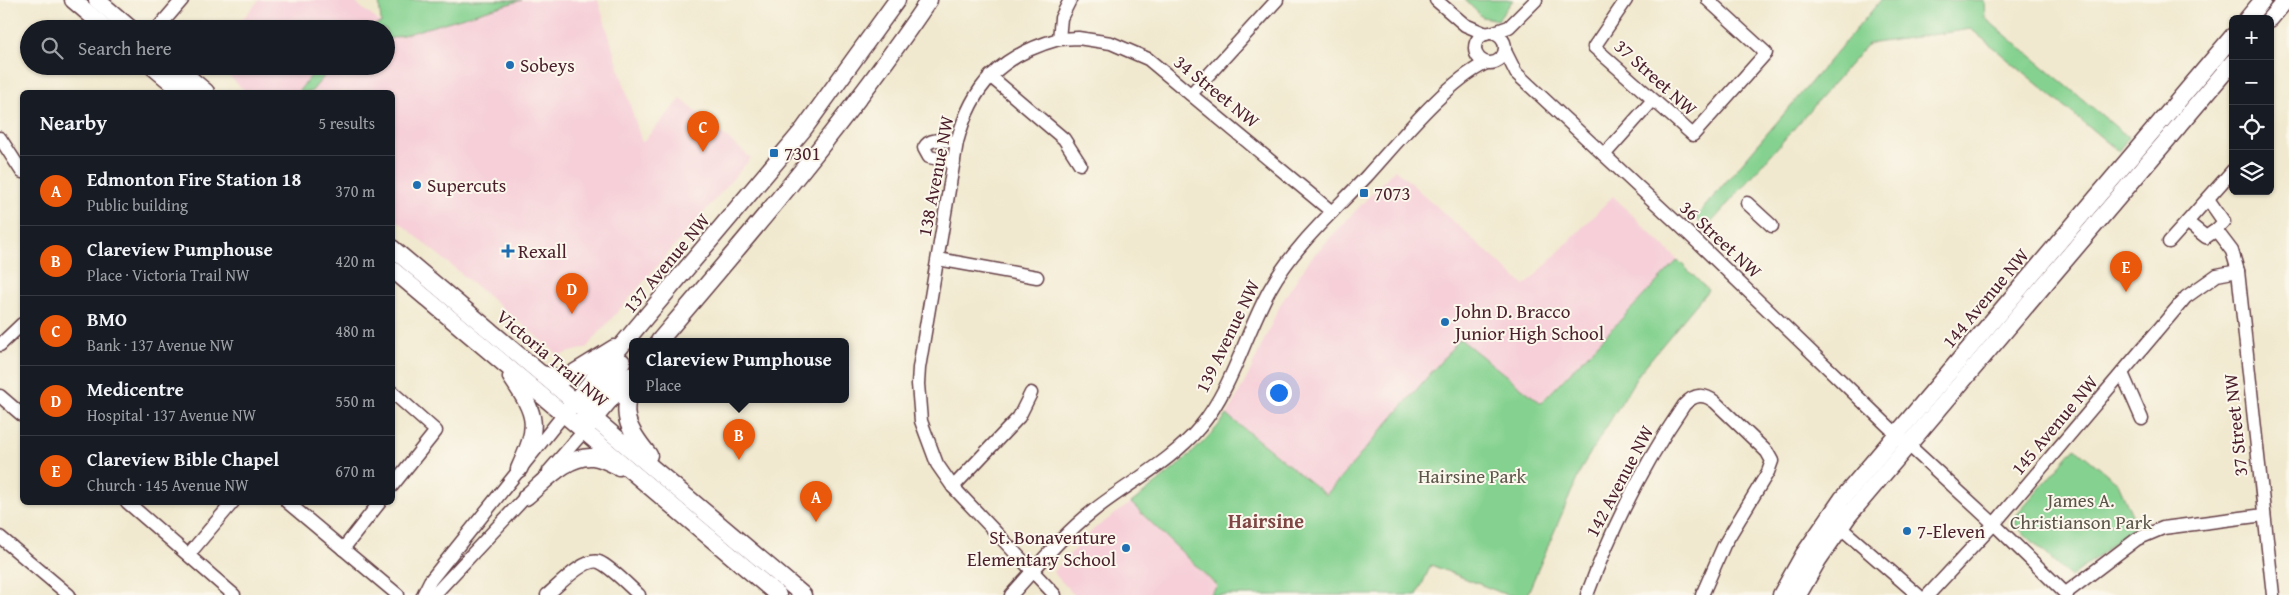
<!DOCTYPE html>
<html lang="en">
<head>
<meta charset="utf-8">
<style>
  body { margin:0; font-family:"Gentium Book Plus",serif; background:#20242c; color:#f1f3f6 }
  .controls { position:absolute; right:15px; top:15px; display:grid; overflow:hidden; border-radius:8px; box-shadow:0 1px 4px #0004 }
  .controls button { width:45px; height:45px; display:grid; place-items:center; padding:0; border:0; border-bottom:1px solid #363941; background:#171b24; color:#f1f3f6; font:25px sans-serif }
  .you { position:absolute; left:1278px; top:392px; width:18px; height:18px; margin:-12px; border:4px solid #fff; border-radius:50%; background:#1a73e8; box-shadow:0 0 0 8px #1a73e833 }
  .badge { display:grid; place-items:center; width:32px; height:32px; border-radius:50%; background:#ea580c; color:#fff; font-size:16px; font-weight:700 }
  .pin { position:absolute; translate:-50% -41px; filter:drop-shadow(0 1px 2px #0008) }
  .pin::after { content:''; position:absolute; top:26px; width:18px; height:15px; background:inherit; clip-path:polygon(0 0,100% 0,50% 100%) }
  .popup { position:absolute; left:629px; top:338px; width:220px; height:65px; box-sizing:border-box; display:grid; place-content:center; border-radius:8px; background:#171b24; filter:drop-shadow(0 1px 4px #0005); font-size:16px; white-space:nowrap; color:#9ea1a6 }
  .popup b { font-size:19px; color:#f1f3f6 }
  .popup::after { content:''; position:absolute; left:50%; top:100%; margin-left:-10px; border:10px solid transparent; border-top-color:#171b24 }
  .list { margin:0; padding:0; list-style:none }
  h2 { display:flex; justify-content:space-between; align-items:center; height:65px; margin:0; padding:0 20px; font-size:21px }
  h2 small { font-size:16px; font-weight:400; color:#9ea1a6 }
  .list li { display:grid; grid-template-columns:32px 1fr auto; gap:15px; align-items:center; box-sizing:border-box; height:70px; padding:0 20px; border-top:1px solid #363941 }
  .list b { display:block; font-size:19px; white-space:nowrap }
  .list p { margin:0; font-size:16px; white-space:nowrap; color:#9ea1a6 }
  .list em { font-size:16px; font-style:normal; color:#9ea1a6 }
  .icon { flex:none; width:28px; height:28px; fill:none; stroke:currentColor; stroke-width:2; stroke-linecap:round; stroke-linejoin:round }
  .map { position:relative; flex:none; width:2289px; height:595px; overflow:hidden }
  .search { position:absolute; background:#171b24; box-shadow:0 1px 4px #0004; left:20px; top:20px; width:375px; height:55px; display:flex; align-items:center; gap:12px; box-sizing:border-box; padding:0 18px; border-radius:28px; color:#9ea1a6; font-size:19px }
  .panel { position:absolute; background:#171b24; box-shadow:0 1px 4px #0004; left:20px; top:90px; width:375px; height:415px; border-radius:8px }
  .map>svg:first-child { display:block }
  .built { fill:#f6cfd8 }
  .green { fill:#85d290; stroke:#68785e }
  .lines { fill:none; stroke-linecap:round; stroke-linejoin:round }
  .minor-casing { stroke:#633d44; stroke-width:15 }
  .major-casing { stroke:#633d44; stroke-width:19 }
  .minor { stroke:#fff; stroke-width:12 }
  .major { stroke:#fff; stroke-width:16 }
  .poi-dot { fill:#1f6fb2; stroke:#fbf7ec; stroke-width:2 }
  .labels { text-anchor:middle; stroke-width:4; stroke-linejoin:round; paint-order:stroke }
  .poi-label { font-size:19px; fill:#4a1f2b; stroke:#fbf7ec; text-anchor:start }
  .street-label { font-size:19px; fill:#4a1f2b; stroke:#fbf7ec }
  .park-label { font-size:19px; fill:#5c5549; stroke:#fbf7ec }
  .neighbourhood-label { font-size:20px; font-weight:bold; fill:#7f4644; stroke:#fbf7ec }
</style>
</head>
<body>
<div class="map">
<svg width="2289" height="595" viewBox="0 0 2289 595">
  <rect width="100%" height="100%" fill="#fbf7ec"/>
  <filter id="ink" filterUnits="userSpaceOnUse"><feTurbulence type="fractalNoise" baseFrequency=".02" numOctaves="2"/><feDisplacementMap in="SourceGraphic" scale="10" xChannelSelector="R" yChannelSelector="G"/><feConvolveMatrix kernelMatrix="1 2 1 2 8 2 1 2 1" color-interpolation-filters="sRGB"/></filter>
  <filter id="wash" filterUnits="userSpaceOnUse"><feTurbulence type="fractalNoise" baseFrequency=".0096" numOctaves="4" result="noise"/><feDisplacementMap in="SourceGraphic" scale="20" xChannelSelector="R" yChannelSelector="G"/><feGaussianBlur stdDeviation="1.12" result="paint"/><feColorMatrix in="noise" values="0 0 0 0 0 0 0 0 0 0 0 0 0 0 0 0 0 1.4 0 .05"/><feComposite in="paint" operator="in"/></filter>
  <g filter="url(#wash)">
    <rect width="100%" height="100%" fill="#f1e9cf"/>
    <g class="built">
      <path d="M 259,0 L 352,0 L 381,23 L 362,29 L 234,29 Z"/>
      <path d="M 522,0 L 598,0 L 642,143 L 681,99 L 751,158 L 586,348 L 559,355 L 393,217 L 392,92 L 311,92 L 333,66 L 386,66 L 386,40 Z"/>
      <path d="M 218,66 L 319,66 L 298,92 L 246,92 Z"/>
      <path d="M 1395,169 L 1525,286 L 1613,196 L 1678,260 L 1540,403 L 1460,339 L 1326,496 L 1227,415 L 1247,378 L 1280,305 L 1298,277 L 1311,258 Z"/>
      <path d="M 1131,503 L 1217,587 L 1210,595 L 1074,595 L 1053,572 L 1094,529 Z"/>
    </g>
    <g class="green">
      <path d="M 379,0 L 522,0 L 386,40 L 386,29 L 362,29 L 381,23 Z"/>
      <path d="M 1465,0 L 1513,0 L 1498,20 L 1482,17 Z"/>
      <path d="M 1881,0 L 1984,0 L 1985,18 L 2128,137 L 2119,152 L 1971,29 L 1868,44 L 1705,230 L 1696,217 Z"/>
      <path d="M 319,66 L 333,66 L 311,92 L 298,92 Z"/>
      <path d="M 1678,260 L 1708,290 L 1640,372 L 1583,465 L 1527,595 L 1507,595 L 1431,565 L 1417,595 L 1210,595 L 1217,586 L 1131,503 C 1166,476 1200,450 1227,415 L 1326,495 L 1460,339 L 1541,403 Z"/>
      <path d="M 2075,448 L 2118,483 L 2137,526 L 2071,577 L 2016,526 L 2015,517 Z"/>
    </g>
  </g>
  <g filter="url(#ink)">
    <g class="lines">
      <g class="minor-casing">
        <g id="minor">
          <path d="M 1436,0 L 1465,25 L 1486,34"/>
          <path d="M 1626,0 L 1594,47 L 1693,135 L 1766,53 L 1708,0"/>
          <path d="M 157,29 L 182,0"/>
          <path d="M 1491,33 L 1509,27 L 1536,0"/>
          <circle cx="1490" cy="48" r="15"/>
          <path d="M 1059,39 L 1078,38 L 1111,43 L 1148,59 L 1332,212"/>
          <path d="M 1505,51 L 1516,73 L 1692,237 L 1888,426 L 1994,524 L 2067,595"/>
          <path d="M 990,76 L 1064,139 L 1080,164"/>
          <path d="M 1191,94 L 1277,0"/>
          <path d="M 0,138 L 22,172"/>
          <path d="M 1604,155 L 1653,100"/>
          <path d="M 954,162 L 929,157 L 924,148 C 930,136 946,141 957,142"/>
          <path d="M 2233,170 L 2187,222 L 2206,237 L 2216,230 L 2232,251 L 2238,271 L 2273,595"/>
          <path d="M 2208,199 L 2224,222 L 2216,230"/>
          <path d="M 1747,203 L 1772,226"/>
          <path d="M 2169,242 L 2187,222"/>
          <path d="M 938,259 L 1037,277"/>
          <path d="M 0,345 L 22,324"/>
          <path d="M 2122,373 L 2142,419"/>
          <path d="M 392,392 L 436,431 L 392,486"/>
          <path d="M 0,396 L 22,415"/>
          <path d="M 549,471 L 584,431"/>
          <path d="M 953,487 L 1019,417 L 1031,393"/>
          <path d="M 127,502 L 234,595"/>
          <path d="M 287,502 L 398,595"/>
          <path d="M 1841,528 L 1918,595"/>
          <path d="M 0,537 L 69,595"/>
          <path d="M 343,549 L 380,502"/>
          <path d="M 189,554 L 233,502"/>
          <path d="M 2066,593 L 2137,539 L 2163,528 L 2264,515"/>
          <path d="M 423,595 L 430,581 L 564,414"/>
          <path d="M 434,595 L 531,491"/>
          <path d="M 547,595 C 558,586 585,557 599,562 C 611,567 629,586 639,595"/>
          <path d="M 1011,595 C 1037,567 1062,535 1093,511 C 1128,483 1171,462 1200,427 C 1233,387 1245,334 1270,289 C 1294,246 1333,212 1366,177 C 1398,142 1445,83 1486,63"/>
          <path d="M 1055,595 L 953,487 L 937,464 L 921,421 L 918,384 L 919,368 L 957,142 C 972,85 1001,55 1059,39 L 1061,18 L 1070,0"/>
          <path d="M 1587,595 C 1612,527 1643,465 1684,405 C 1694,394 1704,393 1715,402 L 1767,452 L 1772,461 L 1768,472 L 1724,545 L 1702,595"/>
          <path d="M 1928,595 L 1994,524 L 2186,297 L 2217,275 L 2238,271"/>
        </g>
      </g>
      <g class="major-casing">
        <g id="major">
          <path d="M 73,0 L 107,29"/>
          <path d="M 97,0 L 131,29"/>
          <path d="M 2247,19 L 2263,0"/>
          <path d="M 2270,19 L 2286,0"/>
          <path d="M 152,66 L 183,92"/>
          <path d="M 175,66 L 206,92"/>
          <path d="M 392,248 L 803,595"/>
          <path d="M 392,269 L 778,595"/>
          <path d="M 659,341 C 753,231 848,120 929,0"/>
          <path d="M 542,374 L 557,377 L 567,377 L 614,348"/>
          <path d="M 511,377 C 538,417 539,425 519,469"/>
          <path d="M 633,379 C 620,414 626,427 649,455"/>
          <path d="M 564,414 L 803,130 L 897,0"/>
          <path d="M 583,422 L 585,412 L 622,362"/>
          <path d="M 587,427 L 631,375"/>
          <path d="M 526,497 C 545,481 567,455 593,457 C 602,458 611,463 619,467"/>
          <path d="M 1781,595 L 1804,554 L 1842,499 L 2233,36"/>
          <path d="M 1798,595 L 1818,560 L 1849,515 L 2233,62"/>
        </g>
      </g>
      <use href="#minor" class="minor"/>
      <use href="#major" class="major"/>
    </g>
  </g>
  <g class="poi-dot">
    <circle cx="510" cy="65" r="5"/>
    <rect x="769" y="148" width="10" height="10" rx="2.5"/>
    <circle cx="417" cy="185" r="5"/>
    <rect x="1359" y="188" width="10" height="10" rx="2.5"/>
    <path d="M505.5 243.5h5v5h5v5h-5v5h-5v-5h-5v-5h5z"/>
    <circle cx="1445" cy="322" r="5"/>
    <circle cx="1907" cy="531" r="5"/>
    <circle cx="1126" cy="548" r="5"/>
  </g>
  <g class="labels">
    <g class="poi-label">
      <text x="520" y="72">Sobeys</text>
      <text x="784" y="160">7301</text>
      <text x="427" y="192">Supercuts</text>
      <text x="1374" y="200">7073</text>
      <text x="518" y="258">Rexall</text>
      <text x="1455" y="318">John D. Bracco<tspan x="1455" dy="22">Junior High School</tspan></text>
      <text x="1917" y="538">7-Eleven</text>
      <text x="1116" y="544" text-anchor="end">St. Bonaventure<tspan x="1116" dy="22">Elementary School</tspan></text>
    </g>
    <g class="street-label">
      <text transform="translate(1656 77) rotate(42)" y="7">37 Street NW</text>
      <text transform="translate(1217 91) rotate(39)" y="7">34 Street NW</text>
      <text transform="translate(935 176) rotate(-79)" y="7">138 Avenue NW</text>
      <text transform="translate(1721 239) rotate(43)" y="7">36 Street NW</text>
      <text transform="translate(666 263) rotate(-50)" y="7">137 Avenue NW</text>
      <text transform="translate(1985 298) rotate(-50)" y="7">144 Avenue NW</text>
      <text transform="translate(1227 336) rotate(-64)" y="7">139 Avenue NW</text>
      <text transform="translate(553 358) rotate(40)" y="7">Victoria Trail NW</text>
      <text transform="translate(2054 425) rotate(-50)" y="7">145 Avenue NW</text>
      <text transform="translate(2235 425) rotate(-96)" y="7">37 Street NW</text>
      <text transform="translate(1619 481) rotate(-62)" y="7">142 Avenue NW</text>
    </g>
    <g class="park-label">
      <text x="1472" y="483">Hairsine Park</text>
      <text x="2081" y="507">James A.<tspan x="2081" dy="22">Christianson Park</tspan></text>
    </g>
    <g class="neighbourhood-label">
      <text x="1266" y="528">Hairsine</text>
    </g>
  </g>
</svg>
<div class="controls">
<button>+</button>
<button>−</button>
<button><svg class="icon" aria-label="locate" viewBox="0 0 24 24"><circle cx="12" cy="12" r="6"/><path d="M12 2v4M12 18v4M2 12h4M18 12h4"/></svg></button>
<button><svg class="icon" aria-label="layers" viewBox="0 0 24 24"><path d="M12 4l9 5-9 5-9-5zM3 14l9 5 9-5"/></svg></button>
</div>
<div class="you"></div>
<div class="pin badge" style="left:816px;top:522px">A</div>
<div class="pin badge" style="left:739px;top:460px">B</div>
<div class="popup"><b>Clareview Pumphouse</b>Place</div>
<div class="pin badge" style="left:703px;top:152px">C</div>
<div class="pin badge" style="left:572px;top:314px">D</div>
<div class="pin badge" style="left:2126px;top:292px">E</div>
<div class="search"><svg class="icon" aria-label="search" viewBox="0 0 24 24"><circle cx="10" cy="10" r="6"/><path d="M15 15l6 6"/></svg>Search here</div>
<section class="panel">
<h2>Nearby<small>5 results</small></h2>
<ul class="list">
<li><span class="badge">A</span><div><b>Edmonton Fire Station 18</b><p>Public building</p></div><em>370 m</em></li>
<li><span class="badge">B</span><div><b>Clareview Pumphouse</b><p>Place · Victoria Trail NW</p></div><em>420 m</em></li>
<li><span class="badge">C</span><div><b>BMO</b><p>Bank · 137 Avenue NW</p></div><em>480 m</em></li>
<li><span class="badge">D</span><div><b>Medicentre</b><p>Hospital · 137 Avenue NW</p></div><em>550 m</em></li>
<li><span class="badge">E</span><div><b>Clareview Bible Chapel</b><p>Church · 145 Avenue NW</p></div><em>670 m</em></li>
</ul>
</section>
</div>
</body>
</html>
